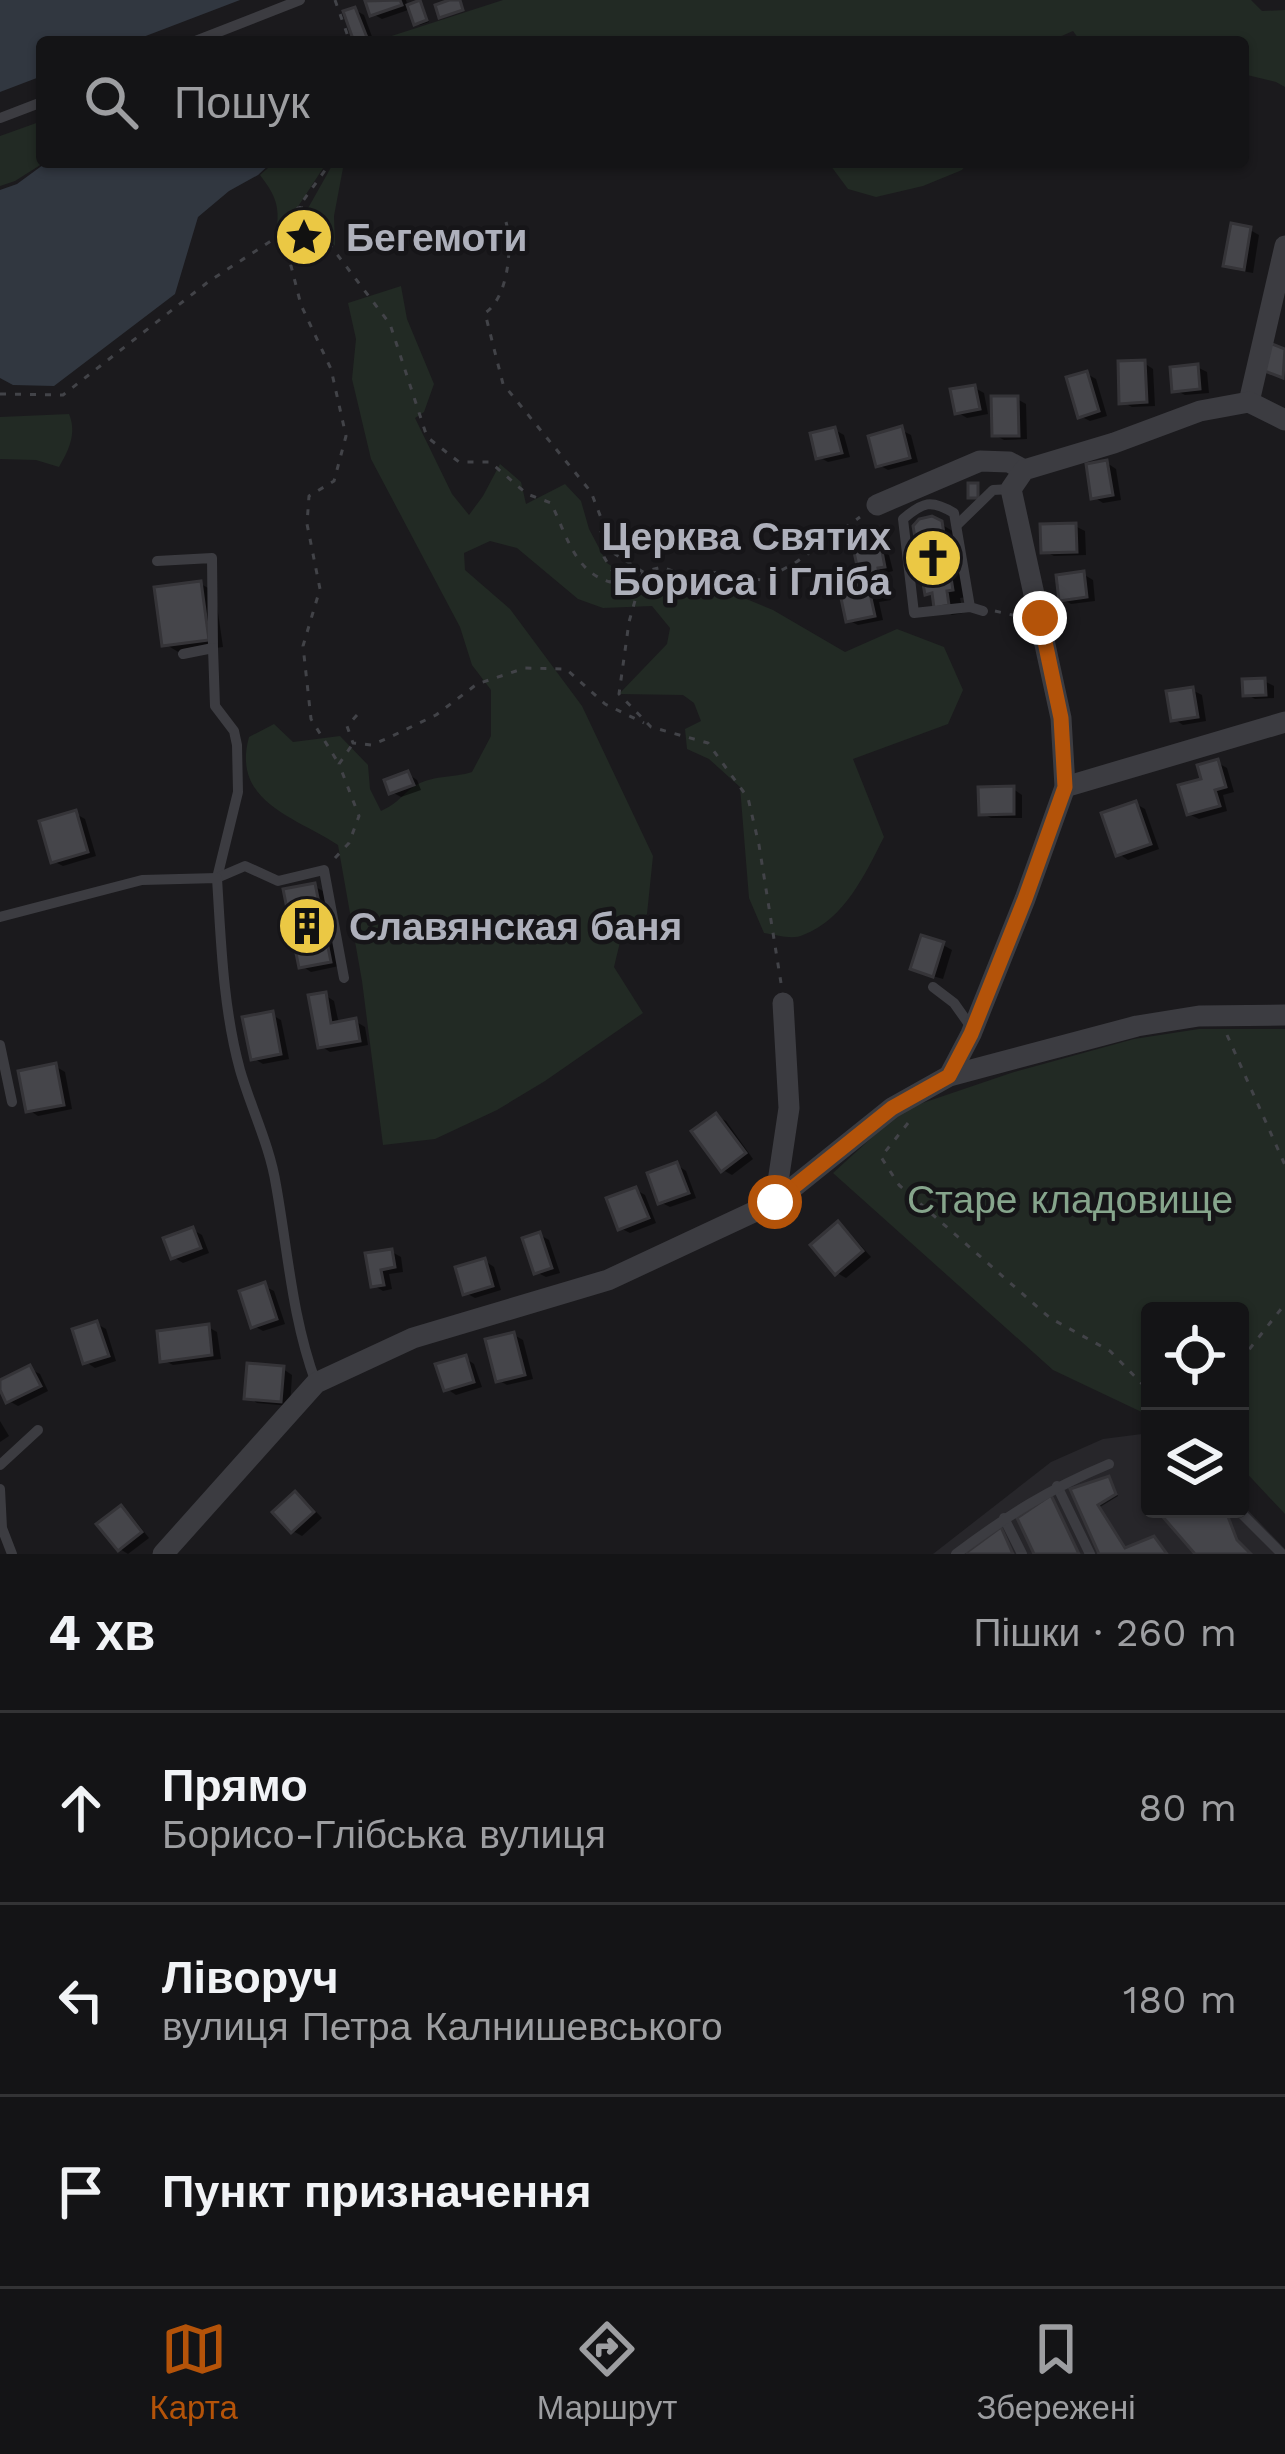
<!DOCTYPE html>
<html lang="uk">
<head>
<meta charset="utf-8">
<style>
  body { margin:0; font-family:"Work Sans",sans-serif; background:#212123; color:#f1f3f6 }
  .controls { position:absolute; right:36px; bottom:36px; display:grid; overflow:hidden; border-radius:12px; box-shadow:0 3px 9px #0004 }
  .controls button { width:108px; height:108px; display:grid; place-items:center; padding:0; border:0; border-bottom:3px solid #333335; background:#141416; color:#f1f3f6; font:60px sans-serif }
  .stop { position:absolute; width:36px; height:36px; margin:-27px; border:9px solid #b45309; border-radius:50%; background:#fff }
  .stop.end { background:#b45309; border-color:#fff; box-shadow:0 3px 12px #0008 }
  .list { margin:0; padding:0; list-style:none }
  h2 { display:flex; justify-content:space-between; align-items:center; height:156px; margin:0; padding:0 48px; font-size:51px }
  h2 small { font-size:39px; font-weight:400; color:#9d9ea1 }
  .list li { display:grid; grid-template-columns:78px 1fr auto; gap:36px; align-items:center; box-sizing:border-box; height:192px; padding:0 48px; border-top:3px solid #333335 }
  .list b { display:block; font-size:45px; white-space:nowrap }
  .list p { margin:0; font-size:39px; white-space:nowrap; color:#9d9ea1 }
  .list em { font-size:39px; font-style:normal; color:#9d9ea1 }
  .icon { flex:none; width:66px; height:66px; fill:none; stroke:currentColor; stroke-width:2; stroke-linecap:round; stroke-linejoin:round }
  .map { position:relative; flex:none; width:1285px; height:1554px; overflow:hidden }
  .search { position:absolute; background:#141416; box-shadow:0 3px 9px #0004; left:36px; right:36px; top:36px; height:132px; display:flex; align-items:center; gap:30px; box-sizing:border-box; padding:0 42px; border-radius:12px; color:#9d9ea1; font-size:45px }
  .sheet { height:732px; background:#141416 }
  nav { display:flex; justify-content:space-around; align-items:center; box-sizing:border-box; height:168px; border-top:3px solid #333335; background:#141416; font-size:33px; color:#9d9ea1 }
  nav a { display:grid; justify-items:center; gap:6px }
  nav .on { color:#b45309 }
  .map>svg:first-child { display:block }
  .built { fill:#27262a }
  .green { fill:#222a24 }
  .water { fill:#313740 }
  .shadow { fill:#0007 }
  .building { fill:#45454a; stroke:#353438; stroke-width:3 }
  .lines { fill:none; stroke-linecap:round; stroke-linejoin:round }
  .path { stroke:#424348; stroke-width:3; stroke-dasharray:6 9; stroke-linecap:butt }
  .lane { stroke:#3c3c41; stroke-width:10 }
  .street { stroke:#3c3c41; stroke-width:21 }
  .route { stroke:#b45309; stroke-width:15 }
  .labels { text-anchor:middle; stroke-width:9; stroke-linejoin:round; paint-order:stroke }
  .poi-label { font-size:39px; font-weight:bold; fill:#aeb0bb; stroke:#161518; text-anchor:start }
  .park-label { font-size:39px; fill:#86a58c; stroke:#161518 }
</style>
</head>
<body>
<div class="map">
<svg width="1285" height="1554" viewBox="0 0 1285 1554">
  <rect width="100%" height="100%" fill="#1b1a1d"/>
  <path class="built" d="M 1142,1434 L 1150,1439 L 1150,1509 L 1240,1509 L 1240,1502 L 1285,1549 L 1285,1554 L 933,1554 L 1051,1462 L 1103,1439 Z"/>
  <g class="green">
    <path d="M 503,0 L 1251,0 L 1262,11 L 1285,10 L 1285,87 L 1276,82 L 1243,74 L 1243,42 L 1081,42 L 1073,31 L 1048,42 L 373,42 Z"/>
    <path d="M 42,121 L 42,162 L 45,162 L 15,181 L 0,186 L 0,136 Z"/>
    <path d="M 275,162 L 327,162 L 299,205 L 277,226 C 280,204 273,192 260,175 Z"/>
    <path d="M 334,162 L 347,162 L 343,168 L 334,216 L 335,246 L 307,210 Z"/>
    <path d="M 828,162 L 968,162 L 962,170 L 923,186 L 876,197 L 848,189 Z"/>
    <path d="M 401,286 L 407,319 L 434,384 L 424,412 L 415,418 L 452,494 L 469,515 L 483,496 L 500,464 L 521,482 L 526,504 L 565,484 L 581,501 L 589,529 L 607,563 L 640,585 L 655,587 L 689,583 L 727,591 L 773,610 L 845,652 L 897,629 L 944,647 L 963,690 L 948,724 L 853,759 L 884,837 C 865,874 845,919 803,935 C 793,940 776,935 764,933 L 749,898 L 740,787 L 709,759 L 687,749 L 685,729 L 701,721 L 694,703 L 683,695 L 619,694 L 667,644 L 670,628 L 652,606 L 603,608 L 578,599 L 517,548 L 490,541 L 464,553 L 465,570 L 510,609 L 582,706 L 653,856 L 647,914 L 620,942 L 614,967 L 643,1013 L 545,1081 L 497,1110 L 435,1139 L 383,1145 L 362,981 L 338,845 C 295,817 231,802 249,737 L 274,724 L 293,742 L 340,736 L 368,765 L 370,789 L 381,811 C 398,803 400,797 413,787 C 430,775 454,778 472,772 L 491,736 L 491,690 L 472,665 L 460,627 L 371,459 L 352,379 L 356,339 L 348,303 Z"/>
    <path d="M 69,414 C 77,433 69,450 59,467 L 36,460 L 0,459 L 0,417 Z"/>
    <path d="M 1199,1029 L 1285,1029 L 1285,1514 L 1240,1466 L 1240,1311 L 1150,1311 L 1150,1416 L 1053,1370 L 833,1173 L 902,1110 L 1014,1072 L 1134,1039 Z"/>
  </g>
  <g class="water">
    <path d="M 0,0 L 240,0 L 130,42 L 42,42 L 42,76 L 0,92 Z"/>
    <path d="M 47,162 L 272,162 L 258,175 L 229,191 L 198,217 L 175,294 L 54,386 L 13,385 L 0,378 L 0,190 L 17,184 Z"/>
  </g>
  <g class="shadow">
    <path d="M 377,0 L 406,0 L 408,7 L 420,3 L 423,5 L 429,22 L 420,25 L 416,23 L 411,9 L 382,19 L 373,14 L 369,3 Z"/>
    <path d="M 355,10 L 364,15 L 374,42 L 357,42 Z"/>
    <path d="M 1250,230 L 1259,235 L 1253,273 L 1236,270 L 1226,265 Z"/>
    <path d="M 1144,363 L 1153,369 L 1155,406 L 1132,407 L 1122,402 Z"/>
    <path d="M 1197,367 L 1207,372 L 1209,393 L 1185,395 L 1175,390 Z"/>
    <path d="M 1087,374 L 1096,379 L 1107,416 L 1090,421 L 1080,416 Z"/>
    <path d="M 975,388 L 984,393 L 988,414 L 967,418 L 957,412 Z"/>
    <path d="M 1017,399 L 1026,404 L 1027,439 L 1004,440 L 995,435 Z"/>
    <path d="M 835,430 L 844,435 L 850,457 L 828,462 L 819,457 Z"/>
    <path d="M 901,430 L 911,435 L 918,462 L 888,470 L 879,465 Z"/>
    <path d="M 1107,463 L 1116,469 L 1121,500 L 1103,503 L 1094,497 Z"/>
    <path d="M 932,519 L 956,533 L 967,597 L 960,598 L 963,613 L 952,615 L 937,606 L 935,597 L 927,593 Z"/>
    <path d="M 1075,526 L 1085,531 L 1086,555 L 1054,556 L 1044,551 Z"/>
    <path d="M 880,549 L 889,555 L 893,571 L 886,573 L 891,600 L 879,602 L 883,620 L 858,625 L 848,620 Z"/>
    <path d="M 1083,574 L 1093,580 L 1095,601 L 1071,604 L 1062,599 Z"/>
    <path d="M 201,584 L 215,592 L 223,647 L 180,653 L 165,644 Z"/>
    <path d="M 1264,681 L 1274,686 L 1274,698 L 1255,699 L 1246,694 Z"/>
    <path d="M 1192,690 L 1202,695 L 1206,721 L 1183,725 L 1174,719 Z"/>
    <path d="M 1218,763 L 1227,768 L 1234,792 L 1223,795 L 1227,811 L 1199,819 L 1189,814 L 1205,781 Z"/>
    <path d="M 408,774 L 417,780 L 421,790 L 401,797 L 392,792 Z"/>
    <path d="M 1013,789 L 1022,795 L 1022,818 L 991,818 L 982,813 Z"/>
    <path d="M 1136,804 L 1145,809 L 1159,849 L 1128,860 L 1119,854 Z"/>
    <path d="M 76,814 L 85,819 L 96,856 L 63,866 L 53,861 Z"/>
    <path d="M 314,886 L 323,891 L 339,966 L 311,972 L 302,966 Z"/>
    <path d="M 943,945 L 952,950 L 943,979 L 922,973 Z"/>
    <path d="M 325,995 L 334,1001 L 339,1024 L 355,1021 L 365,1027 L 368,1045 L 330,1052 L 321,1046 Z"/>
    <path d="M 272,1015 L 281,1020 L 289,1059 L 263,1064 L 253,1058 Z"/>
    <path d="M 55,1066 L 65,1072 L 72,1109 L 38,1116 L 29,1110 Z"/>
    <path d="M 716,1116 L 726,1121 L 753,1159 L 732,1175 L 723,1170 Z"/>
    <path d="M 677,1165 L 686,1171 L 696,1198 L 670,1207 L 660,1202 Z"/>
    <path d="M 636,1190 L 645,1195 L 656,1223 L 630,1233 L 620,1228 Z"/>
    <path d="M 838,1224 L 847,1230 L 871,1257 L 846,1278 L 837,1273 Z"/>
    <path d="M 193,1230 L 202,1235 L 209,1253 L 183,1263 L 173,1257 Z"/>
    <path d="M 540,1235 L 549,1240 L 560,1273 L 546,1277 L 536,1272 Z"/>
    <path d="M 392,1252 L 401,1257 L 403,1272 L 389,1274 L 392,1289 L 383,1291 L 373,1285 L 368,1255 Z"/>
    <path d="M 485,1261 L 494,1267 L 501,1290 L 475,1298 L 466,1293 Z"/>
    <path d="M 264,1286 L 274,1291 L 285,1324 L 263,1331 L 254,1326 Z"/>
    <path d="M 97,1324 L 106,1329 L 116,1361 L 95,1368 L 86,1362 Z"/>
    <path d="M 208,1327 L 217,1332 L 221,1359 L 173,1365 L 163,1360 Z"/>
    <path d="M 514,1335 L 523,1340 L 533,1379 L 507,1385 L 498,1380 Z"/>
    <path d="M 465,1358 L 474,1364 L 482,1387 L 456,1395 L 447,1389 Z"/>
    <path d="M 30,1369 L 40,1374 L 48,1391 L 18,1406 L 9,1401 Z"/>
    <path d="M 283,1369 L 292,1375 L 290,1406 L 257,1403 L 248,1397 Z"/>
    <path d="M 0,1421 L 9,1436 L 0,1442 Z"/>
    <path d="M 1108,1480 L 1118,1496 L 1100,1507 L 1127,1550 L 1167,1554 L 1103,1554 L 1074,1491 Z"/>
    <path d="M 296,1495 L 305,1500 L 322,1518 L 302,1536 L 293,1531 Z"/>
    <path d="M 121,1509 L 130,1514 L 149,1538 L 128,1554 L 120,1549 Z"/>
  </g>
  <g class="building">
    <path d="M 400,0 L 402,5 L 370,16 L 365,1 Z"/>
    <path d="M 420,0 L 427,20 L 414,25 L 407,5 Z"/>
    <path d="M 449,0 L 460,0 L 463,10 L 439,18 L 435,5 Z"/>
    <path d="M 355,7 L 368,40 L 362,42 L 354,42 L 343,11 Z"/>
    <path d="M 1231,223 L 1251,227 L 1244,270 L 1223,266 Z"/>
    <path d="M 1267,342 L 1285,349 L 1283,378 L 1257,368 Z"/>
    <path d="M 1145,360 L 1147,402 L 1119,404 L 1118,361 Z"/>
    <path d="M 1198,364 L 1200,389 L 1172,392 L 1170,367 Z"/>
    <path d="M 1087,371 L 1099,411 L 1078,418 L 1066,377 Z"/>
    <path d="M 975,385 L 980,409 L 955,414 L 950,389 Z"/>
    <path d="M 991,396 L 1018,396 L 1019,436 L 992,436 Z"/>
    <path d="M 902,426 L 910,458 L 876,467 L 868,436 Z"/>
    <path d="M 835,427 L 842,453 L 816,459 L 810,433 Z"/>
    <path d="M 1107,460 L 1113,495 L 1091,499 L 1086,464 Z"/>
    <rect x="968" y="483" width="10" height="15"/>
    <path d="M 932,516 L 942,521 L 953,590 L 947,591 L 949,605 L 934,608 L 932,593 L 925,595 L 913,526 L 919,519 Z"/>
    <path d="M 1076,523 L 1077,552 L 1041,553 L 1040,524 Z"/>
    <path d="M 881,546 L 885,567 L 878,568 L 883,596 L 871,598 L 875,616 L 846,622 L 838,584 L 860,580 L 854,552 Z"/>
    <path d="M 1084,571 L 1087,597 L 1059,601 L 1056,575 Z"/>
    <path d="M 201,581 L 209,640 L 162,646 L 154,587 Z"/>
    <path d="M 1265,678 L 1266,695 L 1243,696 L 1242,679 Z"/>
    <path d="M 1193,687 L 1198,717 L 1171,721 L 1166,691 Z"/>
    <path d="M 1218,759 L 1226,787 L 1215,790 L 1220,806 L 1187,815 L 1178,785 L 1201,779 L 1197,765 Z"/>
    <path d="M 408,771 L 414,785 L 389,794 L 384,780 Z"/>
    <path d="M 1014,786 L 1014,814 L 979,815 L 978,787 Z"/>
    <path d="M 1136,801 L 1151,844 L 1116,856 L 1101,813 Z"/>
    <path d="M 76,810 L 88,852 L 51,863 L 39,821 Z"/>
    <path d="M 315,883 L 331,962 L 299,968 L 283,889 Z"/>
    <path d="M 921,935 L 944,942 L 933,977 L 910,969 Z"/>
    <path d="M 326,992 L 331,1023 L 356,1018 L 360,1041 L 318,1048 L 308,995 Z"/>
    <path d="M 273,1011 L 281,1054 L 251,1060 L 242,1017 Z"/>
    <path d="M 56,1063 L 64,1105 L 26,1112 L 18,1071 Z"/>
    <path d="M 716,1113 L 746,1153 L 721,1172 L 691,1131 Z"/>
    <path d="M 677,1162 L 689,1193 L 658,1204 L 647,1173 Z"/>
    <path d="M 636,1187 L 649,1218 L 618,1230 L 606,1198 Z"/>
    <path d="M 838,1221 L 863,1251 L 835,1275 L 810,1245 Z"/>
    <path d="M 193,1227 L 201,1248 L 171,1259 L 163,1238 Z"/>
    <path d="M 540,1232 L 552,1268 L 534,1274 L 522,1238 Z"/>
    <path d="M 392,1249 L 395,1267 L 381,1270 L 384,1285 L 371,1287 L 365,1253 Z"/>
    <path d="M 485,1258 L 493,1286 L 463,1295 L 455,1267 Z"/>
    <path d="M 265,1282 L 277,1319 L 251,1328 L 239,1291 Z"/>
    <path d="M 97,1321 L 109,1356 L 83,1364 L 72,1329 Z"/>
    <path d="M 209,1324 L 212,1355 L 160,1362 L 157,1331 Z"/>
    <path d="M 514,1332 L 525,1375 L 496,1382 L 485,1339 Z"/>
    <path d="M 466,1355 L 474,1382 L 444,1391 L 435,1364 Z"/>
    <path d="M 247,1363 L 284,1366 L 281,1402 L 244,1399 Z"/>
    <path d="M 30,1365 L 41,1386 L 6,1403 L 0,1390 L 0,1380 Z"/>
    <path d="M 1109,1476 L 1116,1494 L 1098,1505 L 1125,1548 L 1154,1536 L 1167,1554 L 1099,1554 L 1070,1489 Z"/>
    <path d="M 295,1491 L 314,1512 L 291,1533 L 272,1512 Z"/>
    <path d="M 1051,1495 L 1079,1554 L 1034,1554 L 1017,1518 Z"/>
    <path d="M 121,1505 L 142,1532 L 118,1551 L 96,1524 Z"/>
    <path d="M 1156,1509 L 1221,1509 L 1227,1514 L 1237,1540 L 1251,1554 L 1195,1554 Z"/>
    <path d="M 1001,1527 L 1013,1554 L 967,1554 L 967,1552 Z"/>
  </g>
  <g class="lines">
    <g class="path">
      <path d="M 335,0 L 350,42"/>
      <path d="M 300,206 L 289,258 L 301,305 L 331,369 L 346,436 L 334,481 L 309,496 L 307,524 L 320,589 L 303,646 L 311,719 L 339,764"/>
      <path d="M 301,207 L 390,324 L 427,437 L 459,462 L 490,462 L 527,494 L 551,503 C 566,533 574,572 610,582 L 616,577 L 604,557 L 600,533 L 604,529"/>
      <path d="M 506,222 C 513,247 508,298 485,313 L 503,384 L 591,492 L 615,554 L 643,572 L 662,567 L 686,576 L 721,572 L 733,577 L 763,580 L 795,563 L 860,517"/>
      <path d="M 0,394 L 63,395 L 208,282 L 277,237 L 331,162"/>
      <path d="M 643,572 L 629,622 L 619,694 L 651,727 L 708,743 L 748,798 L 759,845 L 781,983"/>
      <path d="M 995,611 L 1021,617"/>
      <path d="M 357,715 L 347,726 L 353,743 L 371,745 L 388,738 L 436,715 L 477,684 L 525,668 L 566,669 L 605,704 L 644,723"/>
      <path d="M 335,858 L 349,843 L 359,816 L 339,764 L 352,745"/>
      <path d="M 1227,1035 L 1285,1165"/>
      <path d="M 908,1123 L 881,1157 L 899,1185 L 1050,1318 L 1110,1351 L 1150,1392"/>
      <path d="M 1240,1361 L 1285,1304"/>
    </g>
    <g class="lane">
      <path d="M 193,42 L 300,0"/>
      <path d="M 0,118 L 42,102"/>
      <path d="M 957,525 L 993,490 L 1011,489"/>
      <path d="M 157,561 L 212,558 L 213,648"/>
      <path d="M 970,607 L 914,613 L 903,519 C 923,502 931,499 954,513 L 970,607 L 983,611"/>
      <path d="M 183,654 L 213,648 L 215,706 L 234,731 L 237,745 L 238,792 L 217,878"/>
      <path d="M 217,878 L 245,866 L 278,881 L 324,870 L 344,978"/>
      <path d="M 0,917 L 142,880 L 217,878 C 221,942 223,1008 240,1070 C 251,1108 270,1146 276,1185 C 288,1252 292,1318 316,1383"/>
      <path d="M 933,987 L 954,1003 L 971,1027"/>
      <path d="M 0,1045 L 12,1102"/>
      <path d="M 1146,1459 L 1150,1460"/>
      <path d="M 0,1465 L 38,1430"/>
      <path d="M 1057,1486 L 1090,1554"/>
      <path d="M 0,1489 L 2,1528 L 12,1554"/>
      <path d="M 1237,1509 L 1282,1554"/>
      <path d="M 1004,1518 L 1022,1554"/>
      <path d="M 956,1554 C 1008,1515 1049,1489 1109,1464"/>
    </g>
    <g class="street">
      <path d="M 1249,402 L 1285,246"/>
      <path d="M 877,505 L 980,461 L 1009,462 L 1024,470"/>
      <path d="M 1065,787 L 1285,722"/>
      <path d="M 949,1076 L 971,1034 L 1025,899 L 1065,787 L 1061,718 L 1011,489 L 1024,470 L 1114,443 L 1200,411 L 1249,402 L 1285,420"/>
      <path d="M 775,1202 L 789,1108 L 783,1003"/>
      <path d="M 163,1554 L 316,1383 L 413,1338 L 608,1280 L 775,1202 L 892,1108 L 949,1076 L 1137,1026 L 1199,1016 L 1285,1015"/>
    </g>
  </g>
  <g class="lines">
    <path class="route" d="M 775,1202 L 892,1108 L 949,1076 L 971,1034 L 1025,899 L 1065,787 L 1061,718 L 1040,618"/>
  </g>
  <defs>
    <g id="sight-disc" transform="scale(3)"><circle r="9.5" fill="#ebc844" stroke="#161518"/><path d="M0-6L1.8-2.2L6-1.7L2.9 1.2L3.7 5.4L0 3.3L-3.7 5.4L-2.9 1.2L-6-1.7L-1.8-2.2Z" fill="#111"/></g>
    <g id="church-disc" transform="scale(3)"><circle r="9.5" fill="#ebc844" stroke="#161518"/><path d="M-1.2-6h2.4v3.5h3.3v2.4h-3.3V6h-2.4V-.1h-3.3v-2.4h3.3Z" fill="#111"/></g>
    <g id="building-disc" transform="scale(3)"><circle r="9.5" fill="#ebc844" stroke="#161518"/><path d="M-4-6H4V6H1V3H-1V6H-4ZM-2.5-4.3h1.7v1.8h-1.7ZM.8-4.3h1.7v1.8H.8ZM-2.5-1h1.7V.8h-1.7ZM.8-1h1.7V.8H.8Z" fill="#111"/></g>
  </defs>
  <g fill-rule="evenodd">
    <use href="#sight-disc" x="304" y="237"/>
    <use href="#church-disc" x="933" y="558"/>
    <use href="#building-disc" x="307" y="926"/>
  </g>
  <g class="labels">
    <g class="poi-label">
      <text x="346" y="251">Бегемоти</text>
      <text x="891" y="550" text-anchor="end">Церква Святих<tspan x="891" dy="45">Бориса і Гліба</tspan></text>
      <text x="349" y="940">Славянская баня</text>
    </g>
    <g class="park-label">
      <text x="1070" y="1213">Старе кладовище</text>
    </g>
  </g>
</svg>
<div class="controls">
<button><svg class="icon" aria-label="locate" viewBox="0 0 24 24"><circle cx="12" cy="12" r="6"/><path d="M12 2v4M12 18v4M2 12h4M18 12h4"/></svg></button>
<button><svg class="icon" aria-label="layers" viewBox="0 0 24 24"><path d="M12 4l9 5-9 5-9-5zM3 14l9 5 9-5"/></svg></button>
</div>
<div class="stop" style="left:775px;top:1202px"></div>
<div class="stop end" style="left:1040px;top:618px"></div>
<div class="search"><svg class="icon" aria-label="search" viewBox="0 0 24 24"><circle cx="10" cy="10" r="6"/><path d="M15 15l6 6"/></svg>Пошук</div>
</div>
<section class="sheet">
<h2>4 хв<small>Пішки · 260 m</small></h2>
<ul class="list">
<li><svg class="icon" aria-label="ahead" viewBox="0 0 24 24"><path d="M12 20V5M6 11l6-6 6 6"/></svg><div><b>Прямо</b><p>Борисо-Глібська вулиця</p></div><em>80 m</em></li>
<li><svg class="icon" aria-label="left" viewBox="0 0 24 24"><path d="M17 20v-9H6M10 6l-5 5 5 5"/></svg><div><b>Ліворуч</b><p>вулиця Петра Калнишевського</p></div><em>180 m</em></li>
<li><svg class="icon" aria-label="arrive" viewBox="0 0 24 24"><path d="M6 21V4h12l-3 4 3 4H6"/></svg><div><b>Пункт призначення</b></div></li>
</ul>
</section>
<nav>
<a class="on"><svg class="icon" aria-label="map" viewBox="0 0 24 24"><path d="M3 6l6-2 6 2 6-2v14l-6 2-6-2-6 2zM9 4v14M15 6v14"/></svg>Карта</a>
<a><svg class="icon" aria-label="directions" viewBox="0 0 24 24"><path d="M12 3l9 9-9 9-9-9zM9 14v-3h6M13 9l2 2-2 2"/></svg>Маршрут</a>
<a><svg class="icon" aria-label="saved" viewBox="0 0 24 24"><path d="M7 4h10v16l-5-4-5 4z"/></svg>Збережені</a>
</nav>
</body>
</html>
